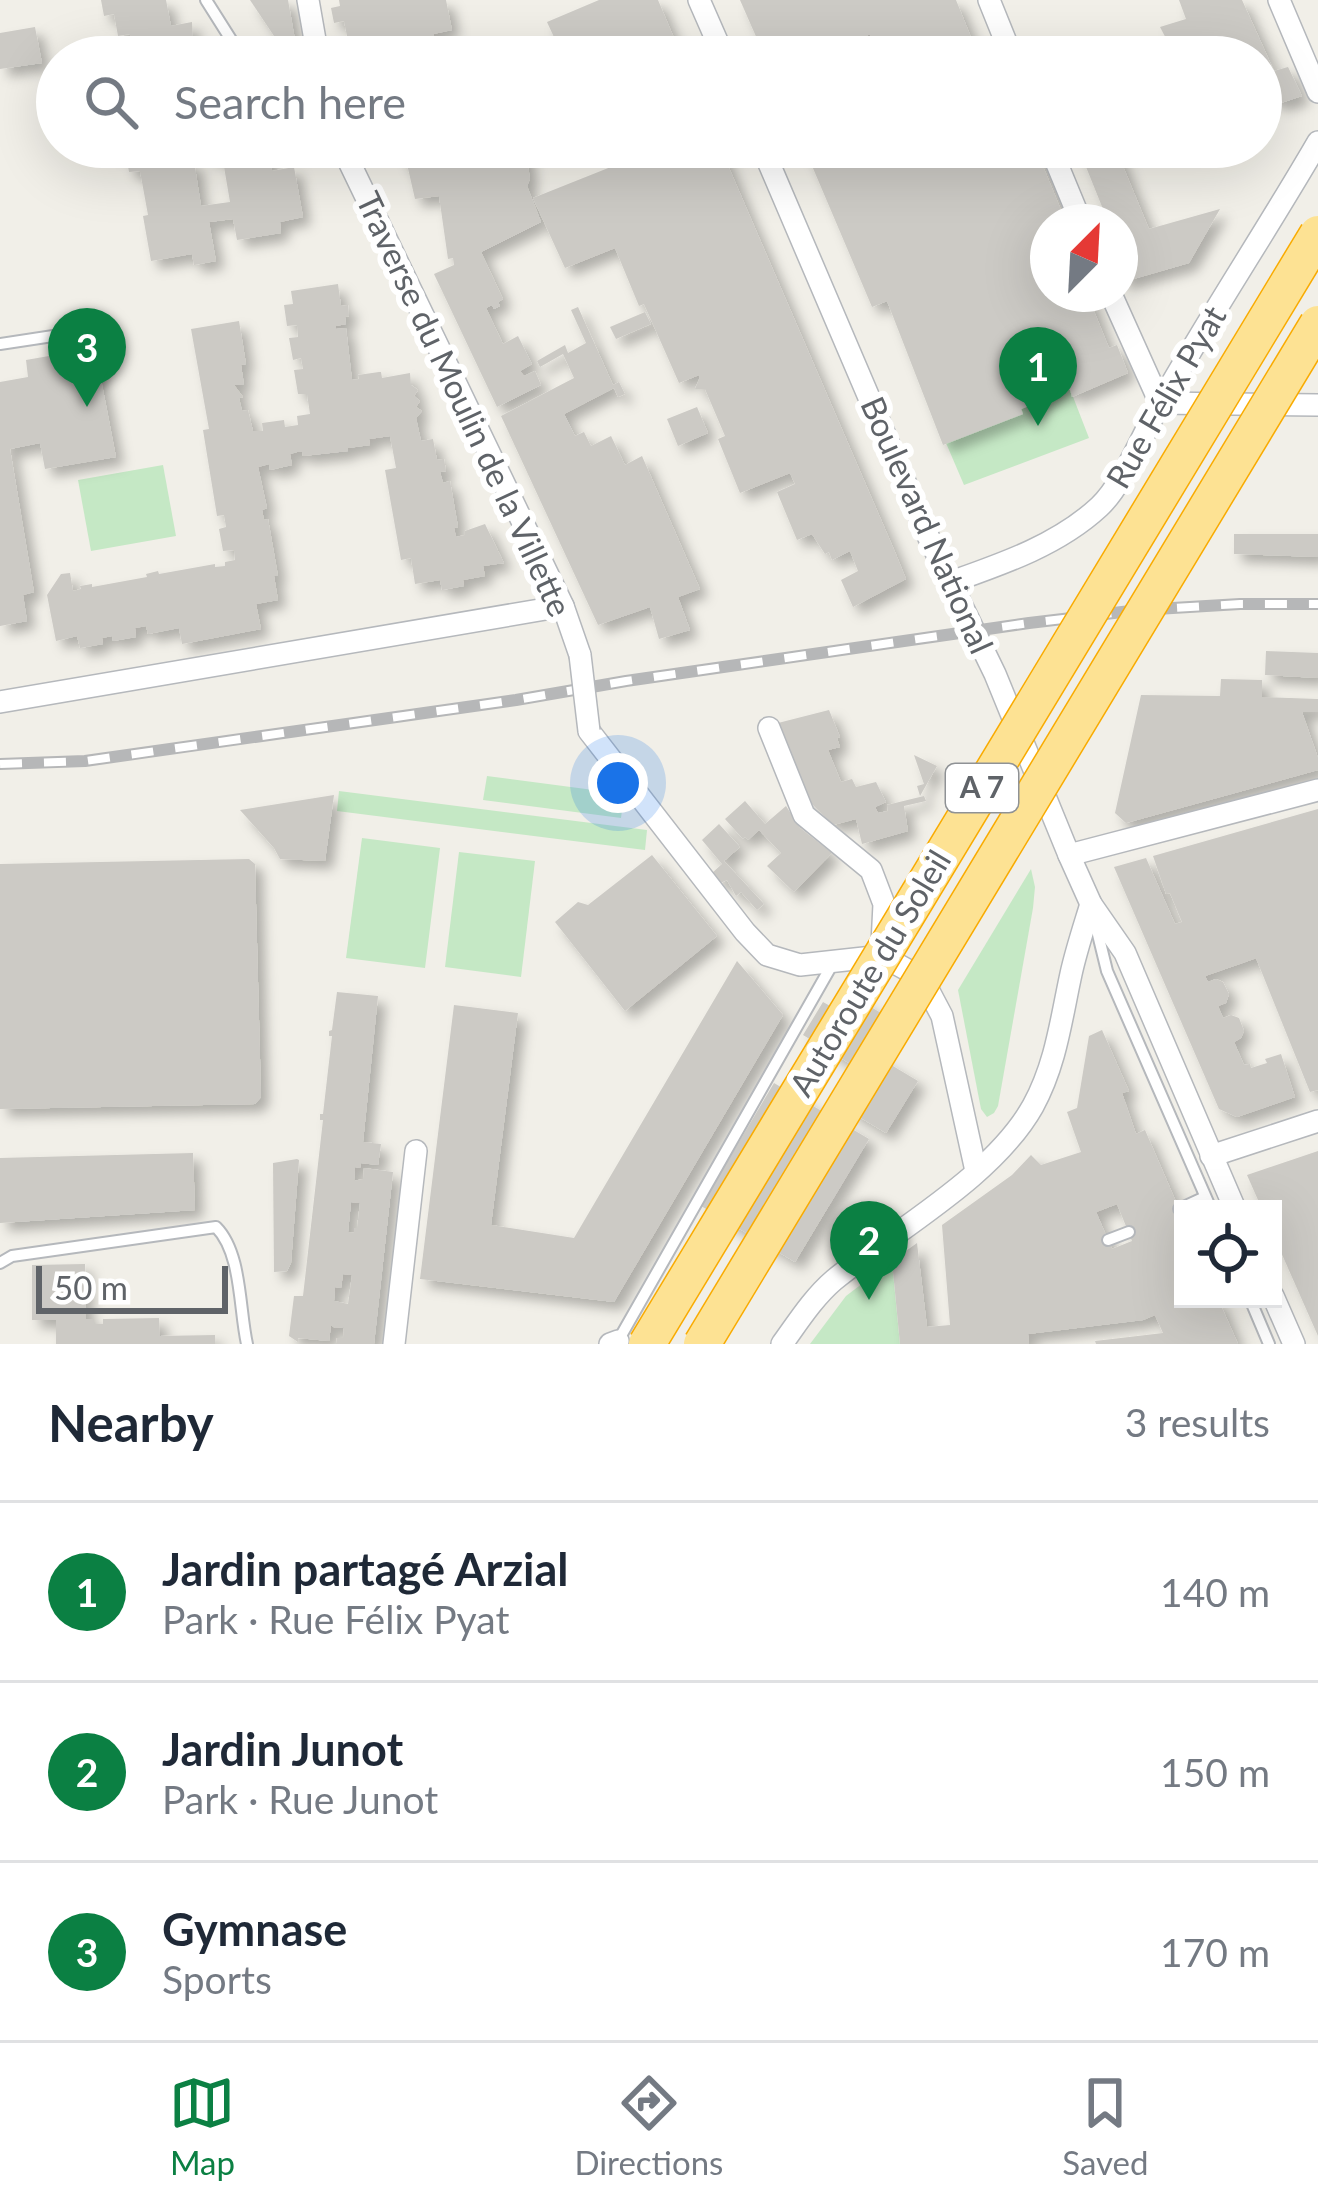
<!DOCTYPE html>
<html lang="en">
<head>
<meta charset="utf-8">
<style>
  body { margin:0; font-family:Lato,sans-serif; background:#f6f6f7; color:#1f2937 }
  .controls { position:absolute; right:36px; bottom:36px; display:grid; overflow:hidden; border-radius:0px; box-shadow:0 12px 48px #0002 }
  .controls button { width:108px; height:108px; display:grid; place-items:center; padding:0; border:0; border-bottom:3px solid #e0e1e3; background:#fff; color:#1f2937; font:60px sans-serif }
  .compass { position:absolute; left:1030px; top:204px; width:108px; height:108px; border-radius:50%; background:#fff; box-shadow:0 12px 48px #0002; rotate:24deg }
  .scale { position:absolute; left:36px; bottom:30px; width:192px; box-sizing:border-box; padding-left:12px; border:6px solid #5f6368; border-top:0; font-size:33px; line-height:42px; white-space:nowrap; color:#5f6368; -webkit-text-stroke:9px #fff; paint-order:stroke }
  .you { position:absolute; left:618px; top:783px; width:42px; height:42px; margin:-30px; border:9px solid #fff; border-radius:50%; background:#1a73e8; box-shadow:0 0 0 18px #1a73e833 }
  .badge { display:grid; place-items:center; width:78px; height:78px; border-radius:50%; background:#0b8043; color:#fff; font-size:39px; font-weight:700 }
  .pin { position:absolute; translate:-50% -99px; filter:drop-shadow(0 3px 6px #0008) }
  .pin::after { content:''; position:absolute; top:63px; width:42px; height:36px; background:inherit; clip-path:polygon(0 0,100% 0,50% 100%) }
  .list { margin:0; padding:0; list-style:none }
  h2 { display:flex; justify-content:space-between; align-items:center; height:156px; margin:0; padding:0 48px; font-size:51px }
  h2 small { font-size:39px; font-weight:400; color:#747a83 }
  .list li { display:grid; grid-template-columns:78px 1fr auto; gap:36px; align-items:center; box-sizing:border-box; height:180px; padding:0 48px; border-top:3px solid #e0e1e3 }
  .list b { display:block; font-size:45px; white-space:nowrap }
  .list p { margin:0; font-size:39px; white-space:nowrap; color:#747a83 }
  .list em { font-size:39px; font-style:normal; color:#747a83 }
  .icon { flex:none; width:66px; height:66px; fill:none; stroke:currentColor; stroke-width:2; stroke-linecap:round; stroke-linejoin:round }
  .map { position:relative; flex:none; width:1318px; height:1344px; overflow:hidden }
  .search { position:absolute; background:#fff; box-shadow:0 12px 48px #0002; left:36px; right:36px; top:36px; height:132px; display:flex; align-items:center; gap:30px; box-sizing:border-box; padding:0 42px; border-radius:66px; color:#747a83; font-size:45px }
  .sheet { height:696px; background:#fff }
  nav { display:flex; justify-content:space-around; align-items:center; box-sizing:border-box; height:168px; border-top:3px solid #e0e1e3; background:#fff; font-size:33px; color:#747a83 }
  nav a { display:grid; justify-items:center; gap:6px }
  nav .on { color:#0b8043 }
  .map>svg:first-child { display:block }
  .green { fill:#c5e8c5 }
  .building { fill:#cccac5; fill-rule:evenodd; filter:url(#shadow) }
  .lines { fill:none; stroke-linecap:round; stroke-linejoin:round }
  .service-casing { stroke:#b5b8bc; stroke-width:14 }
  .minor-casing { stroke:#b5b8bc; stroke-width:24 }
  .service { stroke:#fff; stroke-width:10 }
  .minor { stroke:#fff; stroke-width:21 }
  .rail-casing { stroke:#b6b7b8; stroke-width:12 }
  .rail { stroke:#fff; stroke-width:8; stroke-dasharray:22; stroke-linecap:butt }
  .minor-bridge-casing { stroke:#b5b8bc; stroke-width:24; stroke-linecap:butt }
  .motorway-bridge-casing { stroke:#f9ab00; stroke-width:39; stroke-linecap:butt }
  .minor-bridge { stroke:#fff; stroke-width:21 }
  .motorway-bridge { stroke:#fde293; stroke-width:36 }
  .labels { text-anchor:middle; stroke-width:12; stroke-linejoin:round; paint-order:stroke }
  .shield { fill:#fff; stroke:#8f9295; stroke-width:3 }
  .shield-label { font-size:30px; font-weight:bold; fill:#5f6368 }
  .street-label { font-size:33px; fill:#5f6368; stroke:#fff }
</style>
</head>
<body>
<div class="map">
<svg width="1318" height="1344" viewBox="0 0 1318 1344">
  <defs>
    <filter id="shadow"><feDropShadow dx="8" dy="8" stdDeviation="6" flood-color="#0004"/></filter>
  </defs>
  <rect width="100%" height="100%" fill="#f1efe8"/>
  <g class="green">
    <path d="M 1070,389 L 1089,438 L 964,485 L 946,443 L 1022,414 L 1021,409 Z"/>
    <path d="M 163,465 L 176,536 L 91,551 L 78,480 Z"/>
    <path d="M 487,776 L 624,794 L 621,818 L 483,800 Z"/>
    <path d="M 339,791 L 647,830 L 645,850 L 337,811 Z"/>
    <path d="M 362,838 L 440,848 L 425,968 L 346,958 Z"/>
    <path d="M 459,852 L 535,861 L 521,977 L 445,967 Z"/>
    <path d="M 1031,869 L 1035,887 L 1033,908 L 998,1106 L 994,1113 L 987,1117 L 981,1109 L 958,990 Z"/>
    <path d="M 892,1261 L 900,1344 L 810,1344 L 846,1296 Z"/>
  </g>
  <g class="building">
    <path d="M 101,0 L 166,0 L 171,26 L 192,22 L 194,57 L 133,56 L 130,34 L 118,36 L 114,14 L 104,16 Z"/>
    <path d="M 250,0 L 288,0 L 298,57 L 288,57 Z"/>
    <path d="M 339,0 L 446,0 L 452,30 L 433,34 L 445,57 L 345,57 L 344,53 L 350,51 L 344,21 L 334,23 L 331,8 L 340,6 Z"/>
    <path d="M 599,0 L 658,0 L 682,57 L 572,57 L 567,45 L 559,48 L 547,22 Z"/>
    <path d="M 740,0 L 956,0 L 979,57 L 879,57 L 870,34 L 866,36 L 870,46 L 859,47 L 863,57 L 765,57 Z"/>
    <path d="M 1179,0 L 1242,0 L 1274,71 L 1288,67 L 1302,96 L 1278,104 L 1274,96 L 1261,101 L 1261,57 L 1185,57 L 1180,44 L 1171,48 L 1160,27 L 1186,19 Z"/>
    <path d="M 35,27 L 42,63 L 0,69 L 0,33 Z"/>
    <path d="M 1091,41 L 1098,57 L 1073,57 L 1069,49 Z"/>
    <path d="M 113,147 L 179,147 L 182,163 L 194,161 L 201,206 L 230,202 L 222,155 L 210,159 L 207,147 L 267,147 L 272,171 L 294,167 L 303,217 L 280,222 L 281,233 L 237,240 L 233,219 L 209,222 L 216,261 L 194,265 L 192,254 L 151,261 L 143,216 L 148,215 L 140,171 L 129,172 L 125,150 L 114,152 Z"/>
    <path d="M 400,147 L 525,147 L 530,179 L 527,186 L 541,222 L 481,252 L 503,299 L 498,302 L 500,306 L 494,309 L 492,305 L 486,308 L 503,344 L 518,336 L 532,364 L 520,371 L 524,376 L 535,371 L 541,385 L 497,407 L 434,274 L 454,265 L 453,258 L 448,259 L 439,196 L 415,199 L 407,164 L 403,165 Z"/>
    <path d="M 656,147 L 720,147 L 895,552 L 906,579 L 853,607 L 841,580 L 858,571 L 850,551 L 832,560 L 829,552 L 825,554 L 812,534 L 797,540 L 777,492 L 795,484 L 790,473 L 740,493 L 718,439 L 725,436 L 705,389 L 695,389 L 700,377 L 699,375 L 679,383 L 644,304 L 639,306 L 615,248 L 565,268 L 533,198 L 656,149 Z"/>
    <path d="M 804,147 L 858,147 L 865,162 L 903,147 L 1035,147 L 1066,222 L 1048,222 L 1048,294 L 1087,294 L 1109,348 L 1117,345 L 1128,373 L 1072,397 L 1070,389 L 1021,409 L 1023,414 L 943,445 L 887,301 L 872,307 Z"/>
    <path d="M 1078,147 L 1115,147 L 1149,229 L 1220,209 L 1189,263 L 1123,282 L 1120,275 L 1120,222 L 1087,222 L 1105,214 Z"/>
    <path d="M 338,284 L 341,306 L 348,305 L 349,316 L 345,317 L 346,324 L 336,326 L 336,329 L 346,328 L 352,380 L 359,379 L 358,375 L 379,372 L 381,372 L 382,378 L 410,373 L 411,385 L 418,390 L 414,396 L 420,401 L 416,407 L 422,411 L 416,418 L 421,441 L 433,439 L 437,460 L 444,459 L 446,471 L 440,472 L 443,483 L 450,481 L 458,527 L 454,528 L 456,537 L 465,535 L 465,531 L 485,524 L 504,563 L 483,566 L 485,576 L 463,580 L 464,586 L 442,590 L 440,580 L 415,584 L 411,558 L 401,560 L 385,470 L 396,468 L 390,436 L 369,439 L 370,445 L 348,448 L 348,451 L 303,456 L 302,452 L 297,452 L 290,454 L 292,465 L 270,470 L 269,464 L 258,467 L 267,508 L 262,510 L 264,520 L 268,519 L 278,576 L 274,576 L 278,600 L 256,604 L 261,629 L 182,644 L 179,628 L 148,634 L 146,626 L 135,628 L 136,637 L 113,641 L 112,636 L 102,638 L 103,644 L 80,648 L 77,636 L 56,641 L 47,595 L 61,574 L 70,573 L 73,591 L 81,589 L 80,586 L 92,584 L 92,587 L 147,577 L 146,574 L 158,571 L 159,574 L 215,564 L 215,567 L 225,566 L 225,562 L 235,560 L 234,550 L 223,551 L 219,529 L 226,527 L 224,515 L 217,516 L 203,430 L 209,429 L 191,329 L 239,321 L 246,364 L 241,365 L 244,385 L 234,385 L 243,397 L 239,398 L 242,411 L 248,410 L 253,431 L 263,431 L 262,423 L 284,420 L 285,427 L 298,425 L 297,416 L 310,414 L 307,394 L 298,394 L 294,370 L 303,369 L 301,358 L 293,360 L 289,338 L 298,337 L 297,325 L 287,326 L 284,305 L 293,304 L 291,291 Z"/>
    <path d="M 578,307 L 613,385 L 619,382 L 625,394 L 618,397 L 614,388 L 564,414 L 575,436 L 584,432 L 591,446 L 611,436 L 625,465 L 642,456 L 700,589 L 678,597 L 690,630 L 659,639 L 650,607 L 598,625 L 501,416 L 574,378 L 563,354 L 540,367 L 537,361 L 565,345 L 568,353 L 586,343 L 571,310 Z"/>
    <path d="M 645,312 L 651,324 L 616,339 L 610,327 Z"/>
    <path d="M 95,348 L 116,457 L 45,469 L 40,443 L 10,449 L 34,592 L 23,595 L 27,621 L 0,626 L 0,382 L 28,377 L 26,360 Z"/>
    <path d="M 697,407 L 708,433 L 678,446 L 667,419 Z"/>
    <path d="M 1234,534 L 1318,534 L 1318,557 L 1234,554 Z"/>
    <path d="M 1266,651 L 1318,653 L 1318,678 L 1265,675 Z"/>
    <path d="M 1221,679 L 1262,680 L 1262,697 L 1318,699 L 1318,712 L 1302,712 L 1318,758 L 1318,770 L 1126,823 L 1115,813 L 1141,695 L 1220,696 Z"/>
    <path d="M 829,710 L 840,737 L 837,738 L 840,747 L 828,750 L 841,782 L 852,779 L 856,787 L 876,782 L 886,802 L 875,807 L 878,813 L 888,811 L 887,805 L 924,796 L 926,801 L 904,806 L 908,831 L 862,844 L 856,819 L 833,825 L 808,800 L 778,723 Z"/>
    <path d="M 914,755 L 937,766 L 920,796 L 917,786 L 924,784 Z"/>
    <path d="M 334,795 L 325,861 L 280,859 L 274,848 L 240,810 Z"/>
    <path d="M 745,801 L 765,824 L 786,806 L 800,828 L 832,853 L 794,892 L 767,866 L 781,853 L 759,830 L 748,840 L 745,837 L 743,839 L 725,819 Z"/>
    <path d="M 1318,809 L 1318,1090 L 1310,1092 L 1256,958 L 1251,960 L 1205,976 L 1208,982 L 1216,979 L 1223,982 L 1229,994 L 1226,1003 L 1218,1006 L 1223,1018 L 1231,1015 L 1239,1018 L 1244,1031 L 1241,1038 L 1234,1042 L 1244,1065 L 1250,1064 L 1251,1068 L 1267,1063 L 1265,1059 L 1281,1054 L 1295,1097 L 1237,1117 L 1219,1109 L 1114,867 L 1146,858 L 1175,924 L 1182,922 L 1170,893 L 1166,894 L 1153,856 Z"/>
    <path d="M 719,824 L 740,847 L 724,861 L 764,904 L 757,910 L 741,892 L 736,896 L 727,880 L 718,884 L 712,873 L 722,864 L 702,840 Z"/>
    <path d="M 652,855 L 717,936 L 625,1011 L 555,922 L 578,902 L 588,905 Z"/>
    <path d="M 249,859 L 255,864 L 261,1097 L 255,1104 L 0,1109 L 0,864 Z"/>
    <path d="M 737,961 L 783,1015 L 614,1302 L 420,1279 L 454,1005 L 518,1013 L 491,1225 L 574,1238 Z"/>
    <path d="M 337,992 L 378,996 L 363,1142 L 381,1144 L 378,1165 L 361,1163 L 360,1168 L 355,1167 L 354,1181 L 363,1179 L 364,1168 L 393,1172 L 374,1344 L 336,1344 L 337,1338 L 343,1338 L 344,1327 L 335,1328 L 331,1325 L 329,1341 L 298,1338 L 298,1342 L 289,1336 L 294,1296 L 303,1296 L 323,1120 L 320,1120 L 320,1114 L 323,1114 L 332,1036 L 329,1036 L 329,1031 L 332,1030 ZM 351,1202 L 360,1203 L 357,1228 L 354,1228 L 354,1233 L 348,1232 ZM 343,1274 L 352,1275 L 348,1304 L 334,1301 L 335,1287 L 341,1288 Z"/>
    <path d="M 849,994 L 886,1016 L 866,1050 L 918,1081 L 886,1133 L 846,1109 L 867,1074 L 803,1035 L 823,1002 L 839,1011 Z"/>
    <path d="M 1102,1030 L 1129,1091 L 1122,1093 L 1136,1134 L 1145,1130 L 1183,1218 L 1183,1299 L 1218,1299 L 1238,1344 L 1096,1344 L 1095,1341 L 1163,1333 L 1155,1315 L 1143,1320 L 1028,1334 L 1029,1344 L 900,1344 L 892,1261 L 917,1243 L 927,1327 L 950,1325 L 942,1225 L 1012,1175 L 1031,1155 L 1041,1165 L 1081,1152 L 1067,1112 L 1077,1108 L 1089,1036 ZM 1117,1204 L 1132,1241 L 1112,1249 L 1096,1212 Z"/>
    <path d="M 774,1083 L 869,1139 L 795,1262 L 701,1206 Z"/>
    <path d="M 1318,1151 L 1318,1336 L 1273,1234 L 1273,1209 L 1262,1209 L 1247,1175 Z"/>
    <path d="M 193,1153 L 195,1210 L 0,1223 L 0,1158 Z"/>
    <path d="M 297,1159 L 299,1160 L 291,1263 L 287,1271 L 274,1272 L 273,1163 Z"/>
    <path d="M 85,1264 L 86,1319 L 94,1319 L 94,1324 L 103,1324 L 103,1319 L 159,1318 L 160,1336 L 215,1335 L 215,1344 L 56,1344 L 56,1320 L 32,1320 L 32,1265 Z"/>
  </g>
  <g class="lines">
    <g class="service-casing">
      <g id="service">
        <path d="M 206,0 L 242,57"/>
        <path d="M 0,344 L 112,327"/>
        <path d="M 1094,918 L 1107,971 L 1211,1209"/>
        <path d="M 1179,1209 L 1205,1197"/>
        <path d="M 1108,1240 L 1129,1232"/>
        <path d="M 0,1263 L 12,1256 L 216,1227 C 242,1253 239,1309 247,1344"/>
        <path d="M 1250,1299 L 1269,1344"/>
        <path d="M 618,1341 L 833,963"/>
      </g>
    </g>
    <g class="minor-casing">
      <g id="minor">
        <path d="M 308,0 L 318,57"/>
        <path d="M 699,0 L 724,57"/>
        <path d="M 989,0 L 1012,57"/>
        <path d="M 1279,0 L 1318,92"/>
        <path d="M 342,147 L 563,606 L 580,655"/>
        <path d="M 762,147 L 929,538 L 995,674 L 1069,855 L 1091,904 L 1125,953 L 1235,1209"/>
        <path d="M 1050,147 L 1081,222"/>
        <path d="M 1111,294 L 1160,403 L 1318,405"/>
        <path d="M 951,582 C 1002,564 1058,545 1099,507 C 1123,485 1143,433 1160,404 C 1210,315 1267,230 1318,142"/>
        <path d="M 0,702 L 563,606"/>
        <path d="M 769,728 L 804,815 L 871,870 L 884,904 L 882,944"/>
        <path d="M 589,731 L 745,932 L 767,955 L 800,965 L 882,956 L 922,978 L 942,1016 L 976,1171"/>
        <path d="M 1069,855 L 1318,790"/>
        <path d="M 1211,1156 L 1318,1121"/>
        <path d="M 1273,1296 L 1294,1344"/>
        <path d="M 394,1344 L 416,1151"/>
        <path d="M 610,1344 L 618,1341"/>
        <path d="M 782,1344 C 798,1322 813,1298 834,1280 C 897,1229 993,1177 1033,1106 C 1056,1064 1061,1020 1071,974 C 1076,951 1084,927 1091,904"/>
      </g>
    </g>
    <use href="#service" class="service"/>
    <use href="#minor" class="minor"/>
    <g class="rail-casing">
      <path id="rail" d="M 0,764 L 85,761 L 516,700 L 626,681 L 1029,623 L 1139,610 L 1240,604 L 1318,604"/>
    </g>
    <use href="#rail" class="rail"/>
    <g class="minor-bridge-casing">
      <path id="minor-bridge" d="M 580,655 L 589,731"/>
    </g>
    <g class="motorway-bridge-casing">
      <g id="motorway-bridge">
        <path d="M 647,1344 L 1318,234"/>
        <path d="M 702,1344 L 1318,324"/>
      </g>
    </g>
    <use href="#minor-bridge" class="minor-bridge"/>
    <use href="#motorway-bridge" class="motorway-bridge"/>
  </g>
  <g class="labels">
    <rect class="shield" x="946" y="764" width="72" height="48" rx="9"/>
    <g class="shield-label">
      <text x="982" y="798">A 7</text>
    </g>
    <g class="street-label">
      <text transform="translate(1166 397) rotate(-60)" y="12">Rue Félix Pyat</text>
      <text transform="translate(464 404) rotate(65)" y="12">Traverse du Moulin de la Villette</text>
      <text transform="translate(927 525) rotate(66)" y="12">Boulevard National</text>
      <text transform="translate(870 973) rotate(-59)" y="12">Autoroute du Soleil</text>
    </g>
  </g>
</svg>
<div class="controls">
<button><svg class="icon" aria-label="locate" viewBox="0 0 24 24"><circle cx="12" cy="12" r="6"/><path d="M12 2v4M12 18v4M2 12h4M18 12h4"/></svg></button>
</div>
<svg class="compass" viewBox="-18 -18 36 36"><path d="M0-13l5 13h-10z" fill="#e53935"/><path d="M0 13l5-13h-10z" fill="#747a83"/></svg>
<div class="scale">50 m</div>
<div class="you"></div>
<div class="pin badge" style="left:1038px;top:426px">1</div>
<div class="pin badge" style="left:869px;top:1300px">2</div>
<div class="pin badge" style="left:87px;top:407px">3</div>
<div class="search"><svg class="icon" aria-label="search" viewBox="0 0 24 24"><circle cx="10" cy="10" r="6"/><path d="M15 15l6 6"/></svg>Search here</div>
</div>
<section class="sheet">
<h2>Nearby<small>3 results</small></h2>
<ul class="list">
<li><span class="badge">1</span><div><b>Jardin partagé Arzial</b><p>Park · Rue Félix Pyat</p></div><em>140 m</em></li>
<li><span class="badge">2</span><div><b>Jardin Junot</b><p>Park · Rue Junot</p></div><em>150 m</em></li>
<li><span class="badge">3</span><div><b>Gymnase</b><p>Sports</p></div><em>170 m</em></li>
</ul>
</section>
<nav>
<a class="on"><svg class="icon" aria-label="map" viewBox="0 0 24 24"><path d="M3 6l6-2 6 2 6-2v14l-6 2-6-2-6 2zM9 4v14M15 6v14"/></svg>Map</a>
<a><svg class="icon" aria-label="directions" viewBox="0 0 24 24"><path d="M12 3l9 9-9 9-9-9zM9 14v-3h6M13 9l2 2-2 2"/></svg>Directions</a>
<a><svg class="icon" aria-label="saved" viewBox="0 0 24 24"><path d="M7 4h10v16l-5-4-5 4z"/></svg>Saved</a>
</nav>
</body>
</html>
